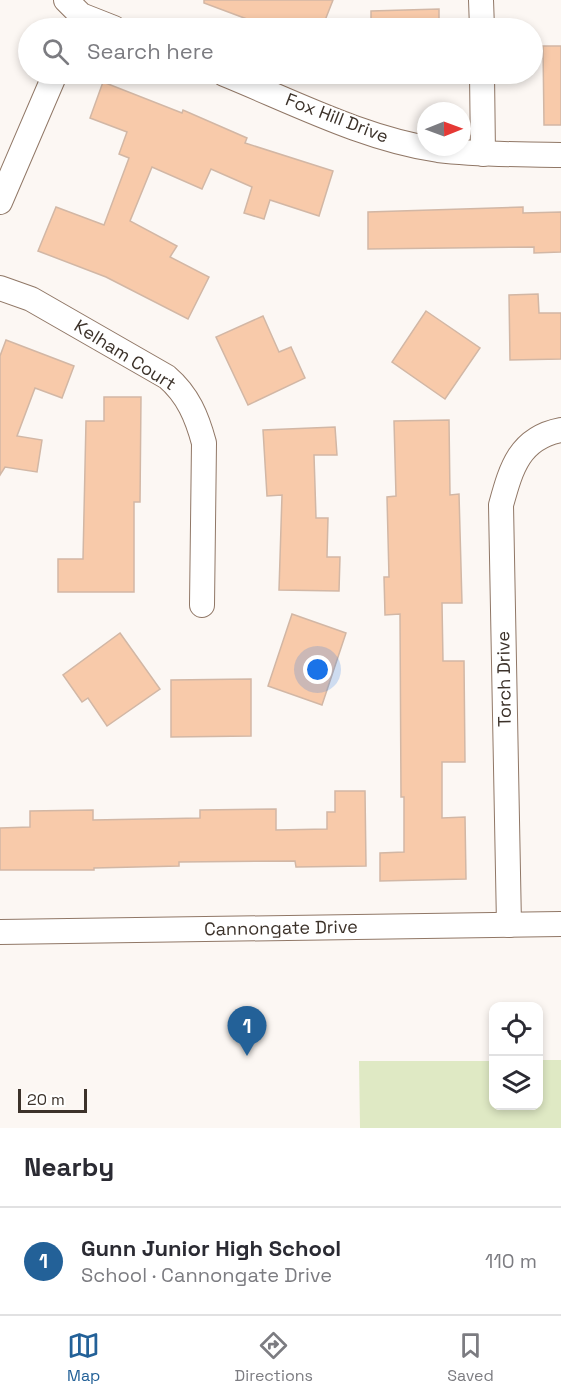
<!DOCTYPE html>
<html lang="en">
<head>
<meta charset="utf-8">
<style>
  body { margin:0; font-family:"Space Grotesk",sans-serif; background:#f2f2f3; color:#2b2b33 }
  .controls { position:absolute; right:18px; bottom:18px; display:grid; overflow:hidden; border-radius:12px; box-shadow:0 3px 9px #0003 }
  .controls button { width:54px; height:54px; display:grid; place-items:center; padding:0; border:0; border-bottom:2px solid #e1e1e2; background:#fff; color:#2b2b33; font:30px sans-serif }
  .compass { position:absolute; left:417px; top:102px; width:54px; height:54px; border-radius:50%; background:#fff; box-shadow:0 3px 9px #0003; rotate:89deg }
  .scale { position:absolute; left:18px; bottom:15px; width:69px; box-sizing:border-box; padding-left:6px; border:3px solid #3c322a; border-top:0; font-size:16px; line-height:21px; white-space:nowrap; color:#3c322a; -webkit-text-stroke:4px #fff; paint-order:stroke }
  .you { position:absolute; left:318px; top:670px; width:21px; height:21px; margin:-15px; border:4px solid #fff; border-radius:50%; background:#1a73e8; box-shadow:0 0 0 9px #1a73e833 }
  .badge { display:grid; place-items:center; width:39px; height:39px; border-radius:50%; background:#236198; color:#fff; font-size:20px; font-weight:700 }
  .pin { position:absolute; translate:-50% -50px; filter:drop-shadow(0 2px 3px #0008) }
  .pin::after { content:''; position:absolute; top:32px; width:21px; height:18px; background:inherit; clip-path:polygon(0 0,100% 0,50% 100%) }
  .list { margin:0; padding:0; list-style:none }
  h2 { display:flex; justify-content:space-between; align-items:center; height:78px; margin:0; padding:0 24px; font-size:26px }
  h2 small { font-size:20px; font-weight:400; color:#7c7c81 }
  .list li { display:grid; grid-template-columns:39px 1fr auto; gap:18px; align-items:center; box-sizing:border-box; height:108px; padding:0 24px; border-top:2px solid #e1e1e2 }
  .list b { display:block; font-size:22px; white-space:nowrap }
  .list p { margin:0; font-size:20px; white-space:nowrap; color:#7c7c81 }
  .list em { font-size:20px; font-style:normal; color:#7c7c81 }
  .icon { flex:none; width:33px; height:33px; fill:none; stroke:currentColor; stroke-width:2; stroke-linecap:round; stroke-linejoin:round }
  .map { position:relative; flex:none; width:561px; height:1128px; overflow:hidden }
  .search { position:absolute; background:#fff; box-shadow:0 3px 9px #0003; left:18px; right:18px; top:18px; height:66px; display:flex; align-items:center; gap:15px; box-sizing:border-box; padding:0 21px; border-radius:33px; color:#7c7c81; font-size:22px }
  .sheet { height:186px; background:#fff }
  nav { display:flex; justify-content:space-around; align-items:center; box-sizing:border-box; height:84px; border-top:2px solid #e1e1e2; background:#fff; font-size:16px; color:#7c7c81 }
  nav a { display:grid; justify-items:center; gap:3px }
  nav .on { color:#236198 }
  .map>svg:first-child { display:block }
  .green { fill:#dfe9c4 }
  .building { fill:#f8caaa; stroke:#d2b7a5; stroke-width:1.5 }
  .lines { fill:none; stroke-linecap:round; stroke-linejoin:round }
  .minor-casing { stroke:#907766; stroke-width:26 }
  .minor { stroke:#fff; stroke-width:24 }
  .labels { text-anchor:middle; stroke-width:4.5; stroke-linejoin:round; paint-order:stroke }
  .street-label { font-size:18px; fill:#3c322a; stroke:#fff }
</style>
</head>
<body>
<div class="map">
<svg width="561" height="1128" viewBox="0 0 561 1128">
  <rect width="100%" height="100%" fill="#fcf7f3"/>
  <path class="green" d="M 539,1060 L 561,1060 L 561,1128 L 360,1128 L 359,1061 L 493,1061 L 494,1106 L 538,1106 Z"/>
  <g class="building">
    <path d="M 204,0 L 333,0 L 322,28 L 271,28 L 204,3 Z"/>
    <path d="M 439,9 L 439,28 L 371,28 L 371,11 Z"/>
    <path d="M 543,46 L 561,46 L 561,125 L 544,125 Z"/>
    <path d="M 103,82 L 182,113 L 183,110 L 247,138 L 245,143 L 333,171 L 319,216 L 270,200 L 264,219 L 244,213 L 252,187 L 211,169 L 202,189 L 152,167 L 130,221 L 177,246 L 170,257 L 209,277 L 188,319 L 106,277 L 38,251 L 56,207 L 104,225 L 129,158 L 119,154 L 127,132 L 90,118 Z"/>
    <path d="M 523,207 L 523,213 L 561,212 L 561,252 L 534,253 L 534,247 L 368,249 L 368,212 Z"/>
    <path d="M 538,294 L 539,313 L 561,313 L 561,359 L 510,360 L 509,295 Z"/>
    <path d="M 426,311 L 480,348 L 445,399 L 392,362 Z"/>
    <path d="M 263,316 L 279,352 L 291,347 L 305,378 L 248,405 L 216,337 Z"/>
    <path d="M 6,340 L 74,366 L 62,398 L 35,388 L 17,436 L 42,440 L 37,472 L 5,467 L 0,475 L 0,356 Z"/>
    <path d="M 104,397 L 141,397 L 140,502 L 134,502 L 134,592 L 58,592 L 58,559 L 83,559 L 86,421 L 104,421 Z"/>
    <path d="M 449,420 L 450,495 L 459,494 L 462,603 L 442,603 L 443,661 L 464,661 L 465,762 L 442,762 L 442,818 L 465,817 L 466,879 L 380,881 L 380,853 L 404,852 L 404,797 L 401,797 L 400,614 L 385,615 L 384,577 L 389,577 L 387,497 L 396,496 L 394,421 Z"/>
    <path d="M 335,427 L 337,455 L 314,455 L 316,518 L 328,518 L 327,557 L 340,557 L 339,591 L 279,590 L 282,495 L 267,496 L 263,430 Z"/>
    <path d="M 292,614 L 346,633 L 322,705 L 268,686 Z"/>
    <path d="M 120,633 L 160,689 L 107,726 L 88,698 L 82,702 L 63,675 Z"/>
    <path d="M 251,679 L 251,736 L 171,737 L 171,680 Z"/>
    <path d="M 335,791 L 365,791 L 366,866 L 296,867 L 295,861 L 179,862 L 179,866 L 94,868 L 94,870 L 0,870 L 0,828 L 30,827 L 30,811 L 93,810 L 93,820 L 200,818 L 200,810 L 276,809 L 276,830 L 327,829 L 327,812 L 335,812 Z"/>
  </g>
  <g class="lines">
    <g class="minor-casing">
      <g id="minor">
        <path d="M 66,0 L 81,15 L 114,28"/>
        <path d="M 481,0 L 482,28"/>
        <path d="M 224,74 C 293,102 364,139 438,150 C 479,155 520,154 561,155"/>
        <path d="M 482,74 L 483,154"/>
        <path d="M 0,202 L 55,74"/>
        <path d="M 0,288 L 31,299 L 167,377 C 188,395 197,417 204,443 L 202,605"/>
        <path d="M 509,925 L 501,505 C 511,469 519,438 561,430"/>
        <path d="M 0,932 L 561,924"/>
      </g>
    </g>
    <use href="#minor" class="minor"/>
  </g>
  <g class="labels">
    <g class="street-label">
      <text transform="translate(337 118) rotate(21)" y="6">Fox Hill Drive</text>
      <text transform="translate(125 355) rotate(32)" y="6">Kelham Court</text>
      <text transform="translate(504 679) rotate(-91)" y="6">Torch Drive</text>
      <text transform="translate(281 928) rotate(-1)" y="6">Cannongate Drive</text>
    </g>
  </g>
</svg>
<div class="controls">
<button><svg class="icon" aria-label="locate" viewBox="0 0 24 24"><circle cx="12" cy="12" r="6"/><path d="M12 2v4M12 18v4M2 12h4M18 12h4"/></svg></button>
<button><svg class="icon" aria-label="layers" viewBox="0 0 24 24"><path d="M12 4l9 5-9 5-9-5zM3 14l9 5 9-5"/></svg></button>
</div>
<svg class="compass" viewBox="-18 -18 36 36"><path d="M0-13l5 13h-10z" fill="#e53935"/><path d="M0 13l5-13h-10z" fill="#7c7c81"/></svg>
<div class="scale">20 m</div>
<div class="you"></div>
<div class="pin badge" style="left:247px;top:1056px">1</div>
<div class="search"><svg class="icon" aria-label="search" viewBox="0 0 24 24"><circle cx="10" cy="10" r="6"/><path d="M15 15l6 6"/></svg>Search here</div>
</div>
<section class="sheet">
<h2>Nearby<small></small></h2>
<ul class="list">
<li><span class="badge">1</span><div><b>Gunn Junior High School</b><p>School · Cannongate Drive</p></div><em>110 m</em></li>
</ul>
</section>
<nav>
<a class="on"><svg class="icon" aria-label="map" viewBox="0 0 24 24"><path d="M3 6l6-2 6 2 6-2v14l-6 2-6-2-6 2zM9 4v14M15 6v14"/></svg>Map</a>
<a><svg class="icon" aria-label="directions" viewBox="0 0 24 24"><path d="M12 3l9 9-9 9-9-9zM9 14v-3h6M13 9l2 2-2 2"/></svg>Directions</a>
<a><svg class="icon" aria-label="saved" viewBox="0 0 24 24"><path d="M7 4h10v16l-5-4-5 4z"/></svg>Saved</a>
</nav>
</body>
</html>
